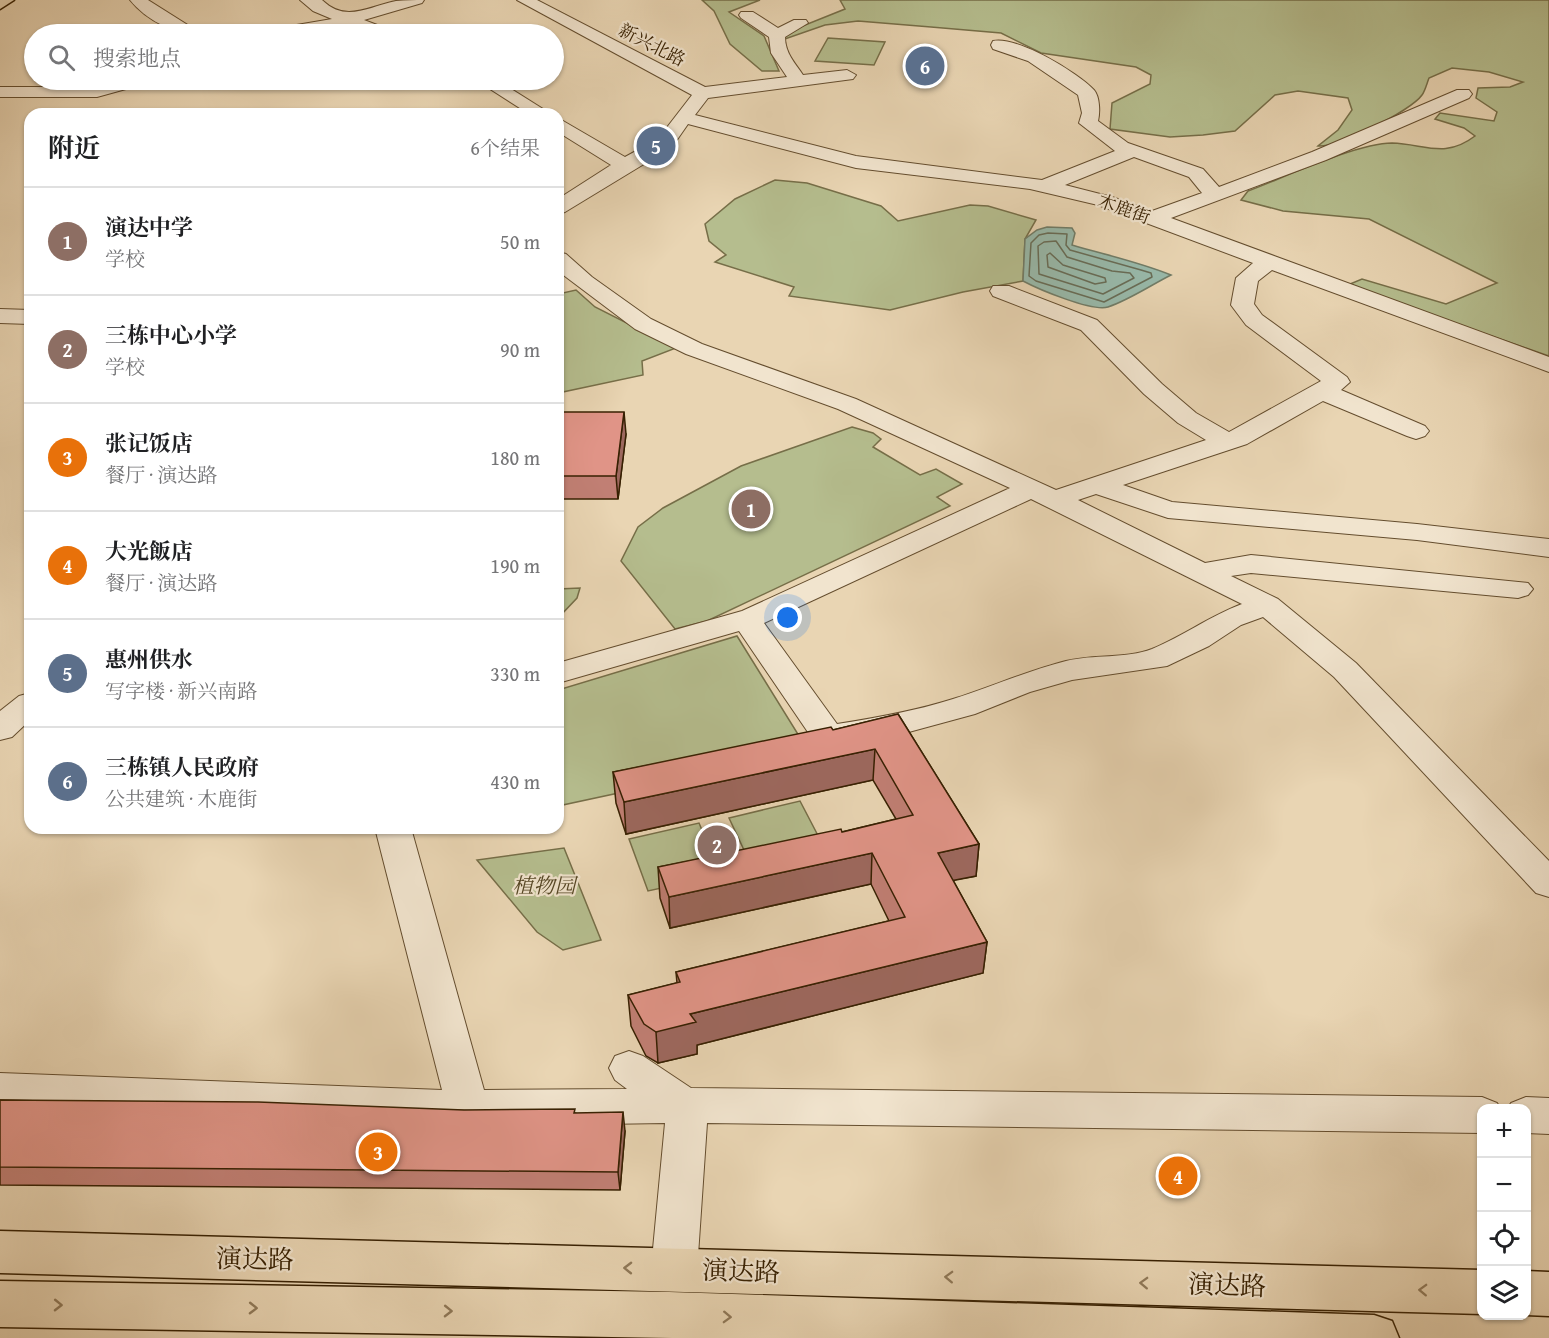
<!DOCTYPE html>
<html lang="zh">
<head>
<meta charset="utf-8">
<style>
  body { margin:0; font-family:"Gentium Book Plus","Noto Serif SC",serif; background:#f6f6f6; color:#202124 }
  .controls { position:absolute; right:18px; bottom:18px; display:grid; overflow:hidden; border-radius:12px; box-shadow:0 2px 4px #0004 }
  .controls button { width:54px; height:54px; display:grid; place-items:center; padding:0; border:0; border-bottom:2px solid #e0e0e0; background:#fff; color:#202124; font:30px sans-serif }
  .you { position:absolute; left:788px; top:618px; width:21px; height:21px; margin:-15px; border:4px solid #fff; border-radius:50%; background:#1a73e8; box-shadow:0 0 0 9px #1a73e833 }
  .badge { display:grid; place-items:center; width:39px; height:39px; border-radius:50%; background:#0f766e; color:#fff; font-size:20px; font-weight:700 }
  .pin { position:absolute; translate:-50% -50%; border:3px solid #fff; box-shadow:0 2px 6px #0006 }
  .list { margin:0; padding:0; list-style:none }
  h2 { display:flex; justify-content:space-between; align-items:center; height:78px; margin:0; padding:0 24px; font-size:26px }
  h2 small { font-size:20px; font-weight:400; color:#757577 }
  .list li { display:grid; grid-template-columns:39px 1fr auto; gap:18px; align-items:center; box-sizing:border-box; height:108px; padding:0 24px; border-top:2px solid #e0e0e0 }
  .list b { display:block; font-size:22px; white-space:nowrap }
  .list p { margin:0; font-size:20px; white-space:nowrap; color:#757577 }
  .list em { font-size:20px; font-style:normal; color:#757577 }
  .icon { flex:none; width:33px; height:33px; fill:none; stroke:currentColor; stroke-width:2; stroke-linecap:round; stroke-linejoin:round }
  .map { position:relative; flex:none; width:1549px; height:1338px; overflow:hidden }
  .search { position:absolute; background:#fff; box-shadow:0 2px 4px #0004; left:24px; top:24px; width:540px; height:66px; display:flex; align-items:center; gap:15px; box-sizing:border-box; padding:0 21px; border-radius:33px; color:#757577; font-size:22px }
  .panel { position:absolute; background:#fff; box-shadow:0 2px 4px #0004; left:24px; top:108px; width:540px; height:726px; border-radius:18px }
  .map>svg:first-child { display:block }
  .green { fill:#b5bd8e; stroke:#766e48; stroke-width:1.5 }
  .water { fill:#98b9aa; stroke:#717c67; stroke-width:1.5 }
  .lines { fill:none; stroke-linecap:round; stroke-linejoin:round }
  .shore { stroke:#686c56; stroke-width:1.5 }
  .minor-casing { stroke:#644d2e; stroke-width:2 }
  .major-casing { stroke:#372002; stroke-width:3 }
  .minor { fill:#f1e4ce; fill-rule:evenodd }
  .major { fill:#e9d5b3; fill-rule:evenodd }
  .wall { fill:#c17f74; stroke:#372002; stroke-width:1.5 }
  .shaded-wall { fill:#9d685e; stroke:#372002; stroke-width:1.5 }
  .building { fill:#e09487; stroke:#372002; stroke-width:1.5 }
  .oneway { stroke:#907a5a }
  .labels { text-anchor:middle; stroke-width:4.5; stroke-linejoin:round; paint-order:stroke }
  .far-street-label { font-size:18px; fill:#372002; stroke:#f1e4ce }
  .park-label { font-size:21px; font-style:italic; fill:#564725; stroke:#f1e4ce }
  .near-street-label { font-size:26px; fill:#372002; stroke:#f1e4ce }
</style>
</head>
<body>
<div class="map">
<svg width="1549" height="1338" viewBox="0 0 1549 1338">
  <rect width="100%" height="100%" fill="#e9d5b3"/>
  <filter id="stains"><feTurbulence type="fractalNoise" baseFrequency=".00333" numOctaves="4"/><feColorMatrix values="0 0 0 0 .2 0 0 0 0 .09 0 0 0 0 .02 0 0 0 .5 -.17"/></filter>
  <radialGradient id="worn" r=".72"><stop offset=".6" stop-color="#630" stop-opacity="0"/><stop offset="1" stop-color="#630" stop-opacity=".3"/></radialGradient>
  <g class="green">
    <path d="M 702,0 L 760,0 L 729,12 L 764,36 L 779,71 L 762,71 L 730,44 L 714,11 Z"/>
    <path d="M 840,0 L 1549,0 L 1549,356 L 1379,297 L 1350,284 L 1362,279 L 1446,304 L 1497,283 L 1369,219 L 1283,211 L 1241,200 L 1248,191 C 1283,178 1357,143 1392,143 C 1425,144 1445,159 1475,136 L 1464,128 L 1435,119 L 1440,113 L 1494,121 L 1497,112 L 1476,98 L 1478,88 L 1510,87 L 1523,82 L 1489,72 L 1452,68 L 1429,78 C 1427,83 1425,91 1422,95 C 1411,111 1337,148 1318,146 L 1338,130 L 1352,110 L 1348,98 L 1298,91 L 1275,95 L 1235,131 L 1203,135 L 1170,137 L 1110,129 L 1112,103 L 1150,84 L 1151,75 L 1136,67 L 1041,53 L 1001,33 L 931,27 L 858,21 L 825,25 L 782,40 L 785,33 L 845,9 Z"/>
    <path d="M 828,38 L 885,42 L 874,65 L 815,61 Z"/>
    <path d="M 775,180 L 807,183 L 881,206 L 898,221 L 970,205 L 988,206 L 1036,220 L 1025,239 L 1023,281 L 963,292 L 890,310 L 789,296 L 794,287 L 715,262 L 726,255 L 709,241 L 705,224 L 735,199 Z"/>
    <path d="M 576,290 L 595,307 L 676,348 L 642,361 L 643,375 L 558,393 L 558,294 Z"/>
    <path d="M 852,427 L 873,433 L 881,439 L 873,447 L 920,475 L 936,469 L 962,484 L 937,497 L 950,506 L 707,621 L 675,629 L 621,561 L 638,527 L 663,508 L 741,466 Z"/>
    <path d="M 580,588 L 577,598 L 558,618 L 558,589 Z"/>
    <path d="M 737,636 L 809,752 L 558,806 L 558,690 Z"/>
    <path d="M 800,801 L 825,849 L 752,867 L 729,818 Z"/>
    <path d="M 699,823 L 721,875 L 648,891 L 629,839 Z"/>
    <path d="M 564,848 L 601,940 L 563,950 L 537,932 L 477,860 Z"/>
  </g>
  <path class="water" d="M 1047,227 L 1072,228 L 1075,233 L 1072,245 C 1106,255 1139,262 1171,275 C 1151,285 1129,300 1108,307 C 1092,312 1038,289 1023,281 L 1025,239 L 1037,230 Z"/>
  <g class="lines">
    <g class="shore">
      <path d="M 1048,233 L 1067,234 L 1066,245 L 1070,250 L 1141,270 L 1151,273 L 1152,277 L 1104,302 L 1036,281 L 1029,276 L 1031,243 L 1039,235 Z"/>
      <path d="M 1056,241 L 1067,257 L 1112,271 L 1130,273 L 1134,278 L 1103,294 L 1039,274 L 1038,246 L 1044,242 Z"/>
      <path d="M 1050,253 L 1063,265 L 1105,278 L 1106,282 L 1095,284 L 1048,267 L 1047,255 Z"/>
    </g>
    <g class="minor-casing">
      <g id="minor">
        <path d="M 130,0 L 148,0 L 202,34 C 178,37 146,20 130,0 Z"/>
        <path d="M 300,0 L 322,0 C 346,23 367,7 396,1 C 405,0 415,0 424,0 L 422,3 L 364,20 L 393,31 L 395,34 L 373,34 L 348,25 L 303,34 L 265,34 L 267,31 L 273,29 L 332,19 L 313,11 Z"/>
        <path d="M 517,0 L 537,0 L 705,87 L 787,77 L 771,53 L 769,37 L 741,18 L 739,15 L 741,12 L 753,12 L 778,28 L 794,20 L 806,20 L 808,23 L 785,37 C 785,53 795,63 803,75 L 847,70 L 856,75 L 853,79 L 708,98 L 695,115 L 856,156 L 1042,180 L 1115,151 L 1079,123 L 1082,113 L 1078,95 L 1028,61 L 993,49 L 991,45 L 993,41 C 1017,36 1077,72 1094,90 C 1100,97 1100,113 1098,121 L 1128,143 L 1203,169 L 1219,187 L 1312,152 L 1457,90 L 1469,90 L 1472,94 L 1469,98 L 1326,160 L 1171,218 L 1549,357 L 1549,372 L 1272,270 L 1258,281 L 1254,304 L 1262,315 L 1347,377 L 1350,382 L 1341,390 L 1425,426 L 1429,431 L 1425,436 L 1416,439 L 1407,436 L 1323,401 L 1247,444 L 1123,485 L 1172,502 L 1417,524 L 1549,539 L 1549,557 L 1417,540 L 1168,518 L 1096,494 L 1078,500 L 1205,563 L 1251,555 L 1528,583 L 1533,589 L 1528,595 L 1518,598 L 1251,573 L 1231,576 L 1278,599 L 1356,663 L 1549,861 L 1549,897 L 1536,893 L 1334,677 L 1263,617 L 1241,625 L 1209,646 L 1167,666 L 1072,680 L 1030,692 L 975,714 L 883,739 L 828,747 L 816,744 L 739,631 L 558,683 L 558,663 L 742,611 L 1010,488 L 838,409 L 686,354 L 635,329 L 558,271 L 558,252 L 566,254 L 592,277 L 651,319 L 702,344 L 856,399 L 1056,490 L 1206,440 L 1178,423 L 1144,394 L 1081,330 L 993,296 L 990,291 L 993,286 L 1009,286 L 1097,320 L 1162,384 L 1196,413 L 1229,432 L 1321,381 L 1246,325 L 1231,305 L 1236,278 L 1253,263 L 1098,205 L 1030,189 L 856,168 L 688,124 L 672,147 L 565,212 L 558,214 L 558,199 L 611,165 L 558,132 L 558,118 L 625,157 L 658,139 L 692,95 ZM 1134,157 L 1189,177 L 1202,193 L 1152,211 L 1112,197 L 1065,185 ZM 1031,499 L 1242,604 C 1210,616 1183,636 1152,649 C 1126,659 1093,654 1066,661 C 1027,671 991,687 953,699 C 915,711 876,718 837,724 L 764,623 Z"/>
        <path d="M 121,80 L 147,80 L 144,84 L 97,97 L 0,97 L 0,87 L 96,87 Z"/>
        <path d="M 476,80 L 497,80 L 551,114 L 529,114 Z"/>
        <path d="M 0,309 L 30,310 L 30,324 L 0,323 Z"/>
        <path d="M 30,693 L 30,720 L 12,737 L 0,740 L 0,711 L 19,696 Z"/>
        <path d="M 375,828 L 411,828 L 484,1090 L 627,1089 L 615,1080 L 609,1068 L 615,1056 L 629,1051 L 643,1056 L 691,1088 L 1482,1097 L 1497,1103 L 1500,1108 L 1482,1108 L 1482,1133 L 707,1123 L 697,1270 L 690,1285 L 674,1291 L 658,1285 L 651,1270 L 665,1123 L 468,1126 L 0,1107 L 0,1073 L 442,1090 Z"/>
        <path d="M 1526,1097 L 1549,1098 L 1549,1134 L 1526,1133 L 1526,1108 L 1508,1108 L 1511,1103 Z"/>
      </g>
    </g>
    <g class="major-casing">
      <g id="major">
        <path d="M 0,0 L 14,0 L 0,9 Z"/>
        <path d="M 0,1231 L 1482,1270 L 1482,1314 L 0,1273 Z"/>
        <path d="M 1526,1271 L 1549,1272 L 1549,1316 L 1526,1315 Z"/>
        <path d="M 0,1281 L 669,1292 L 1374,1315 L 1392,1321 L 1399,1338 L 672,1338 L 0,1327 Z"/>
      </g>
    </g>
    <use href="#minor" class="minor"/>
    <use href="#major" class="major"/>
  </g>
  <g class="wall">
    <path d="M 558,412 L 626,434 L 618,499 L 558,499 Z"/>
    <path d="M 898,714 L 979,844 L 976,876 L 953,880 L 987,942 L 983,973 L 697,1045 L 697,1054 L 658,1063 L 646,1056 L 631,1026 L 628,995 L 677,983 L 676,972 L 889,921 L 871,884 L 670,928 L 660,898 L 658,867 L 842,832 L 896,819 L 873,780 L 626,834 L 616,803 L 613,772 L 833,730 Z"/>
    <path d="M 0,1100 L 575,1113 L 625,1131 L 620,1190 L 0,1185 Z"/>
  </g>
  <g class="shaded-wall">
    <path d="M 624,412 L 626,434 L 618,499 L 616,476 Z"/>
    <path d="M 875,749 L 873,780 L 626,834 L 624,802 Z"/>
    <path d="M 979,844 L 976,876 L 935,884 L 938,853 Z"/>
    <path d="M 872,853 L 871,884 L 670,928 L 669,897 Z"/>
    <path d="M 987,942 L 983,973 L 697,1045 L 697,1054 L 658,1063 L 656,1032 L 690,1014 Z"/>
    <path d="M 623,1112 L 625,1131 L 620,1190 L 618,1172 Z"/>
  </g>
  <g class="building">
    <path d="M 558,412 L 624,412 L 616,476 L 558,476 Z"/>
    <path d="M 898,714 L 979,844 L 938,853 L 987,942 L 690,1014 L 696,1022 L 656,1032 L 644,1024 L 628,995 L 680,982 L 676,972 L 905,917 L 872,853 L 669,897 L 658,867 L 841,829 L 842,832 L 913,815 L 875,749 L 624,802 L 613,772 L 831,727 L 833,730 Z"/>
    <path d="M 0,1100 L 258,1102 L 464,1110 L 575,1109 L 574,1113 L 623,1112 L 618,1172 L 0,1167 Z"/>
  </g>
  <defs><path id="oneway-chevron" d="M-2-3.5L2.5 0L-2 3.5" fill="none" stroke-width="1.6" stroke-linecap="round" stroke-linejoin="round" transform="scale(1.5)"/></defs>
  <g class="oneway">
    <use href="#oneway-chevron" transform="translate(628 1268) rotate(-179)"/>
    <use href="#oneway-chevron" transform="translate(949 1277) rotate(-178)"/>
    <use href="#oneway-chevron" transform="translate(1144 1283) rotate(-178)"/>
    <use href="#oneway-chevron" transform="translate(1423 1290) rotate(-178)"/>
    <use href="#oneway-chevron" transform="translate(58 1305) rotate(1)"/>
    <use href="#oneway-chevron" transform="translate(253 1308) rotate(1)"/>
    <use href="#oneway-chevron" transform="translate(448 1311) rotate(1)"/>
    <use href="#oneway-chevron" transform="translate(727 1317) rotate(2)"/>
  </g>
  <g class="labels">
    <g class="far-street-label">
      <text transform="translate(652 45) rotate(27)" y="6">新兴北路</text>
      <text transform="translate(1124 209) rotate(20)" y="6">木鹿街</text>
    </g>
    <g class="park-label">
      <text x="544" y="893">植物园</text>
    </g>
    <g class="near-street-label">
      <text transform="translate(255 1259) rotate(1)" y="9">演达路</text>
      <text transform="translate(741 1271) rotate(2)" y="9">演达路</text>
      <text transform="translate(1227 1285) rotate(2)" y="9">演达路</text>
    </g>
  </g>
  <rect width="100%" height="100%" filter="url(#stains)"/>
  <rect width="100%" height="100%" fill="url(#worn)"/>
</svg>
<div class="controls">
<button>+</button>
<button>−</button>
<button><svg class="icon" aria-label="locate" viewBox="0 0 24 24"><circle cx="12" cy="12" r="6"/><path d="M12 2v4M12 18v4M2 12h4M18 12h4"/></svg></button>
<button><svg class="icon" aria-label="layers" viewBox="0 0 24 24"><path d="M12 4l9 5-9 5-9-5zM3 14l9 5 9-5"/></svg></button>
</div>
<div class="you"></div>
<div class="pin badge" style="left:751px;top:509px;background:#8d6e63">1</div>
<div class="pin badge" style="left:717px;top:845px;background:#8d6e63">2</div>
<div class="pin badge" style="left:378px;top:1152px;background:#e8710a">3</div>
<div class="pin badge" style="left:1178px;top:1176px;background:#e8710a">4</div>
<div class="pin badge" style="left:656px;top:146px;background:#5c6f8a">5</div>
<div class="pin badge" style="left:925px;top:66px;background:#5c6f8a">6</div>
<div class="search"><svg class="icon" aria-label="search" viewBox="0 0 24 24"><circle cx="10" cy="10" r="6"/><path d="M15 15l6 6"/></svg>搜索地点</div>
<section class="panel">
<h2>附近<small>6个结果</small></h2>
<ul class="list">
<li><span class="badge" style="background:#8d6e63">1</span><div><b>演达中学</b><p>学校</p></div><em>50 m</em></li>
<li><span class="badge" style="background:#8d6e63">2</span><div><b>三栋中心小学</b><p>学校</p></div><em>90 m</em></li>
<li><span class="badge" style="background:#e8710a">3</span><div><b>张记饭店</b><p>餐厅 · 演达路</p></div><em>180 m</em></li>
<li><span class="badge" style="background:#e8710a">4</span><div><b>大光飯店</b><p>餐厅 · 演达路</p></div><em>190 m</em></li>
<li><span class="badge" style="background:#5c6f8a">5</span><div><b>惠州供水</b><p>写字楼 · 新兴南路</p></div><em>330 m</em></li>
<li><span class="badge" style="background:#5c6f8a">6</span><div><b>三栋镇人民政府</b><p>公共建筑 · 木鹿街</p></div><em>430 m</em></li>
</ul>
</section>
</div>
</body>
</html>
